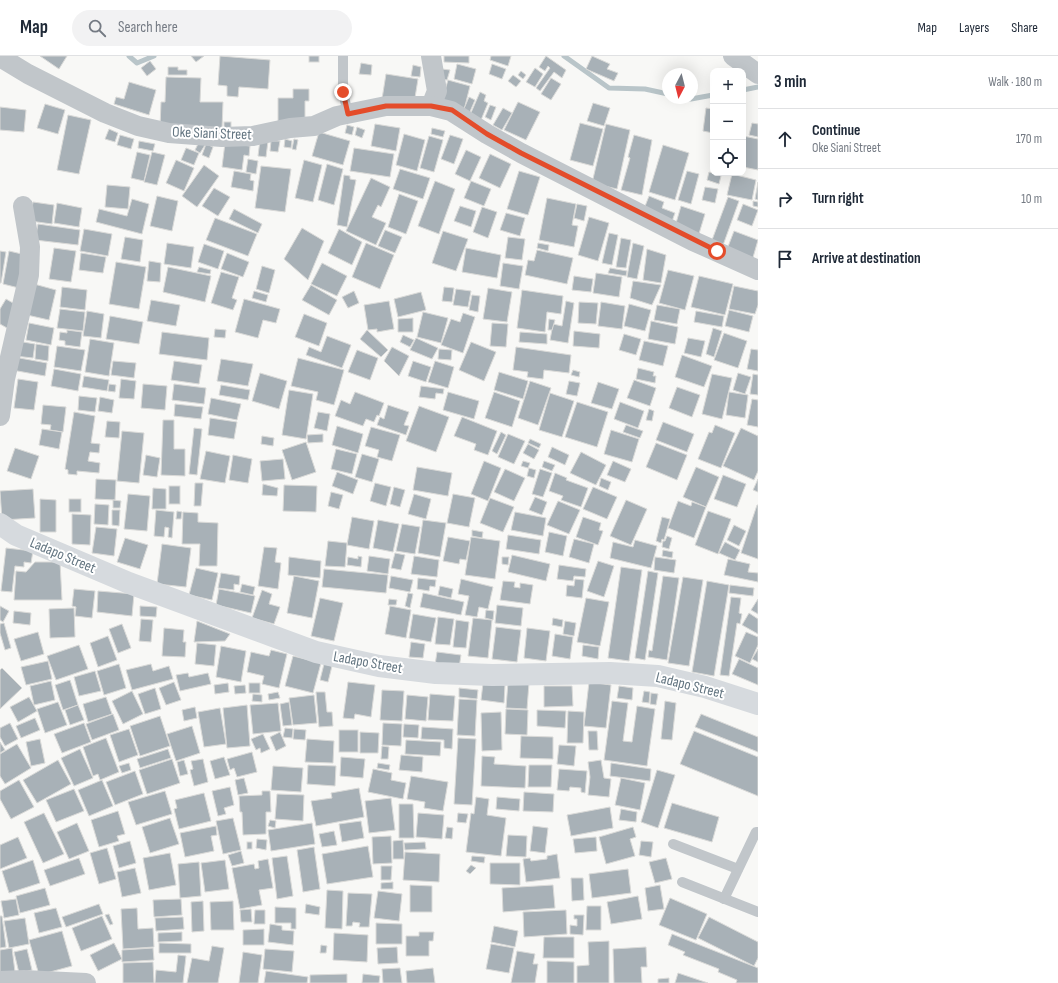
<!DOCTYPE html>
<html lang="en">
<head>
<meta charset="utf-8">
<style>
  body { margin:0; font-family:"Sofia Sans Condensed",sans-serif; background:#f2f2f3; color:#1f2937 }
  .controls { position:absolute; right:12px; top:12px; display:grid; overflow:hidden; border-radius:8px; box-shadow:0 4px 16px #0002 }
  .controls button { width:36px; height:36px; display:grid; place-items:center; padding:0; border:0; border-bottom:1px solid #e0e1e3; background:#fff; color:#1f2937; font:20px sans-serif }
  .compass { position:absolute; left:662px; top:12px; width:36px; height:36px; border-radius:50%; background:#fff; box-shadow:0 4px 16px #0002; rotate:187deg }
  .stop { position:absolute; width:12px; height:12px; margin:-9px; border:3px solid #e44c2a; border-radius:50%; background:#fff }
  .stop.end { background:#e44c2a; border-color:#fff; box-shadow:0 1px 4px #0008 }
  .list { margin:0; padding:0; list-style:none }
  h2 { display:flex; justify-content:space-between; align-items:center; height:52px; margin:0; padding:0 16px; font-size:17px }
  h2 small { font-size:13px; font-weight:400; color:#747a83 }
  .list li { display:grid; grid-template-columns:26px 1fr auto; gap:12px; align-items:center; box-sizing:border-box; height:60px; padding:0 16px; border-top:1px solid #e0e1e3 }
  .list b { display:block; font-size:15px; white-space:nowrap }
  .list p { margin:0; font-size:13px; white-space:nowrap; color:#747a83 }
  .list em { font-size:13px; font-style:normal; color:#747a83 }
  .icon { flex:none; width:22px; height:22px; fill:none; stroke:currentColor; stroke-width:2; stroke-linecap:round; stroke-linejoin:round }
  .map { position:relative; flex:none; width:758px; height:927px; overflow:hidden }
  header { display:flex; align-items:center; gap:24px; box-sizing:border-box; height:56px; padding:0 20px; background:#fff; border-bottom:1px solid #e0e1e3 }
  header strong { font-size:19px }
  nav { display:flex; gap:22px; margin-inline-start:auto; font-size:14px }
  .search { width:280px; height:36px; background:#f2f2f3; display:flex; align-items:center; gap:10px; box-sizing:border-box; padding:0 14px; border-radius:22px; color:#747a83; font-size:15px }
  main { display:flex }
  aside { flex:1; background:#fff }
  .map>svg:first-child { display:block }
  .lines { fill:none; stroke-linecap:round; stroke-linejoin:round }
  .stream { stroke:#b9c5c9; stroke-width:5 }
  .building { fill:#a8b1b7; stroke:#dadad8 }
  .lane { stroke:#c1c6ca; stroke-width:10 }
  .street { stroke:#c1c6ca; stroke-width:20 }
  .secondary { stroke:#d6dade; stroke-width:22 }
  .route { stroke:#e44c2a; stroke-width:5 }
  .labels { text-anchor:middle; stroke-width:4; stroke-linejoin:round; paint-order:stroke }
  .street-label { font-size:15px; fill:#637581; stroke:#fff }
</style>
</head>
<body>
<header>
<strong>Map</strong>
<div class="search"><svg class="icon" aria-label="search" viewBox="0 0 24 24"><circle cx="10" cy="10" r="6"/><path d="M15 15l6 6"/></svg>Search here</div>
<nav><a>Map</a><a>Layers</a><a>Share</a></nav>
</header>
<main>
<div class="map">
<svg width="758" height="927" viewBox="0 0 758 927">
  <rect width="100%" height="100%" fill="#f8f8f6"/>
  <g class="lines">
    <g class="stream">
      <path d="M 129,0 L 137,7 L 154,0"/>
      <path d="M 564,0 L 609,32 L 645,33 L 668,38"/>
      <path d="M 743,34 L 758,31"/>
      <path d="M 686,42 L 691,43 L 713,39"/>
    </g>
  </g>
  <g class="building">
    <path d="M 40,0 L 67,0 L 59,13 Z"/>
    <path d="M 191,0 L 204,0 L 196,6 Z"/>
    <path d="M 220,0 L 270,4 L 268,33 L 239,31 L 238,41 L 227,40 L 227,30 L 218,29 Z"/>
    <rect x="309" y="0" width="10" height="6"/>
    <path d="M 444,0 L 469,0 L 469,7 L 444,6 Z"/>
    <path d="M 491,0 L 511,0 L 508,10 L 490,4 Z"/>
    <path d="M 546,0 L 566,14 L 562,22 L 554,16 L 540,35 L 536,32 L 550,12 L 548,10 L 545,15 L 539,11 Z"/>
    <path d="M 592,0 L 610,8 L 607,13 L 618,17 L 614,25 L 586,13 Z"/>
    <path d="M 150,5 L 156,13 L 147,20 L 141,12 Z"/>
    <path d="M 361,7 L 372,9 L 371,19 L 359,18 Z"/>
    <path d="M 457,8 L 476,13 L 472,28 L 454,23 Z"/>
    <path d="M 492,8 L 506,13 L 502,23 L 489,18 Z"/>
    <path d="M 413,9 L 421,11 L 420,21 L 411,20 Z"/>
    <path d="M 168,11 L 178,11 L 178,14 L 187,14 L 187,19 L 168,19 Z"/>
    <path d="M 535,12 L 543,18 L 535,31 L 526,26 Z"/>
    <path d="M 442,13 L 450,14 L 447,24 L 441,23 Z"/>
    <path d="M 521,15 L 526,19 L 523,23 L 518,19 Z"/>
    <path d="M 386,18 L 418,23 L 414,48 L 382,43 Z"/>
    <path d="M 513,19 L 521,25 L 516,31 L 508,25 Z"/>
    <path d="M 166,21 L 201,22 L 200,46 L 223,46 L 222,73 L 160,72 L 161,46 L 165,46 Z"/>
    <path d="M 551,22 L 561,28 L 551,44 L 541,38 Z"/>
    <path d="M 448,24 L 470,30 L 464,54 L 441,48 Z"/>
    <path d="M 129,26 L 156,34 L 149,59 L 114,48 L 116,41 L 124,43 Z"/>
    <path d="M 293,33 L 309,33 L 309,45 L 305,45 L 305,69 L 278,69 L 278,42 L 293,42 Z"/>
    <path d="M 480,36 L 486,39 L 484,45 L 488,47 L 481,64 L 470,59 Z"/>
    <path d="M 469,41 L 475,44 L 469,58 L 463,55 Z"/>
    <path d="M 518,46 L 540,56 L 526,84 L 504,74 Z"/>
    <path d="M 593,47 L 610,52 L 604,70 L 587,65 Z"/>
    <path d="M 45,48 L 65,54 L 58,78 L 37,72 Z"/>
    <path d="M 490,49 L 496,51 L 491,64 L 485,61 Z"/>
    <path d="M 0,51 L 26,54 L 24,76 L 0,74 Z"/>
    <path d="M 503,52 L 512,57 L 502,74 L 493,69 Z"/>
    <path d="M 706,52 L 713,53 L 713,77 L 703,75 Z"/>
    <path d="M 68,59 L 91,64 L 79,118 L 57,114 Z"/>
    <rect x="224" y="66" width="7" height="10"/>
    <path d="M 580,67 L 603,73 L 593,110 L 570,104 Z"/>
    <path d="M 752,67 L 758,68 L 758,81 L 749,79 Z"/>
    <path d="M 375,68 L 400,72 L 396,95 L 371,90 Z"/>
    <path d="M 606,68 L 630,74 L 617,133 L 592,127 Z"/>
    <path d="M 347,69 L 354,71 L 352,79 L 345,77 Z"/>
    <path d="M 357,71 L 365,74 L 362,82 L 355,79 Z"/>
    <path d="M 432,72 L 445,75 L 443,81 L 431,78 Z"/>
    <path d="M 109,73 L 118,77 L 115,86 L 105,83 Z"/>
    <path d="M 319,76 L 350,85 L 343,109 L 312,100 Z"/>
    <path d="M 404,78 L 425,84 L 417,115 L 396,109 Z"/>
    <path d="M 120,79 L 134,83 L 131,93 L 117,89 Z"/>
    <path d="M 450,79 L 463,83 L 454,108 L 441,103 Z"/>
    <path d="M 634,79 L 652,84 L 642,139 L 621,134 L 630,102 L 628,101 Z"/>
    <path d="M 429,80 L 443,84 L 434,116 L 420,112 Z"/>
    <path d="M 743,80 L 758,83 L 758,114 L 743,111 Z"/>
    <path d="M 285,83 L 292,85 L 291,92 L 284,91 Z"/>
    <path d="M 294,83 L 298,84 L 296,94 L 292,93 Z"/>
    <path d="M 260,84 L 268,85 L 266,101 L 258,100 Z"/>
    <path d="M 139,85 L 155,88 L 153,95 L 138,92 Z"/>
    <path d="M 271,85 L 280,85 L 278,96 L 270,95 Z"/>
    <path d="M 199,86 L 205,89 L 200,97 L 195,94 Z"/>
    <path d="M 225,87 L 250,90 L 249,100 L 244,99 L 242,114 L 222,111 Z"/>
    <path d="M 206,88 L 213,91 L 209,102 L 202,99 Z"/>
    <path d="M 663,89 L 689,97 L 675,144 L 649,136 Z"/>
    <path d="M 186,92 L 199,97 L 194,109 L 181,104 Z"/>
    <path d="M 354,92 L 394,98 L 390,121 L 350,115 Z"/>
    <path d="M 466,94 L 481,101 L 470,125 L 455,118 Z"/>
    <path d="M 137,96 L 150,99 L 144,125 L 131,122 Z"/>
    <path d="M 152,96 L 165,99 L 157,129 L 144,126 Z"/>
    <path d="M 490,98 L 511,108 L 500,132 L 479,122 Z"/>
    <path d="M 248,103 L 258,105 L 256,118 L 246,116 Z"/>
    <path d="M 176,104 L 194,112 L 184,135 L 166,127 Z"/>
    <path d="M 304,104 L 322,109 L 313,146 L 295,142 Z"/>
    <path d="M 327,108 L 343,113 L 334,149 L 318,144 Z"/>
    <path d="M 204,109 L 219,120 L 197,151 L 182,140 Z"/>
    <path d="M 261,110 L 291,113 L 285,156 L 255,152 Z"/>
    <path d="M 400,113 L 430,122 L 423,143 L 393,133 Z"/>
    <path d="M 234,115 L 251,118 L 250,124 L 254,125 L 253,135 L 231,131 Z"/>
    <path d="M 519,115 L 540,121 L 528,159 L 507,153 Z"/>
    <path d="M 687,115 L 699,118 L 691,148 L 678,144 Z"/>
    <path d="M 709,116 L 721,120 L 719,128 L 707,124 Z"/>
    <path d="M 732,118 L 756,124 L 752,144 L 727,139 Z"/>
    <path d="M 344,119 L 350,120 L 350,123 L 356,124 L 347,171 L 337,169 Z"/>
    <path d="M 371,122 L 390,131 L 381,151 L 378,149 L 372,161 L 386,167 L 376,189 L 346,175 Z"/>
    <path d="M 435,125 L 455,133 L 439,178 L 418,170 Z"/>
    <path d="M 471,125 L 491,133 L 484,150 L 464,142 Z"/>
    <path d="M 758,126 L 758,144 L 755,143 Z"/>
    <path d="M 107,129 L 130,131 L 128,153 L 105,151 Z"/>
    <path d="M 705,131 L 718,133 L 715,147 L 702,144 Z"/>
    <path d="M 214,132 L 230,141 L 218,160 L 202,150 Z"/>
    <path d="M 399,138 L 418,145 L 406,178 L 388,171 Z"/>
    <path d="M 157,140 L 178,145 L 172,175 L 150,170 Z"/>
    <path d="M 649,140 L 664,146 L 662,152 L 675,157 L 671,168 L 642,158 Z"/>
    <path d="M 728,141 L 739,145 L 722,192 L 712,184 Z"/>
    <path d="M 547,142 L 576,148 L 572,169 L 578,170 L 574,191 L 539,184 Z"/>
    <path d="M 132,143 L 149,148 L 142,178 L 96,166 L 99,153 L 127,160 Z"/>
    <path d="M 753,145 L 758,146 L 758,151 L 753,150 Z"/>
    <path d="M 33,146 L 54,149 L 52,168 L 30,165 Z"/>
    <path d="M 57,147 L 82,152 L 79,171 L 54,167 Z"/>
    <path d="M 577,148 L 587,150 L 584,165 L 574,162 Z"/>
    <path d="M 743,148 L 758,154 L 752,170 L 737,164 Z"/>
    <path d="M 460,150 L 476,155 L 471,171 L 454,165 Z"/>
    <path d="M 681,150 L 705,158 L 698,181 L 674,174 Z"/>
    <path d="M 482,151 L 497,156 L 488,182 L 473,176 Z"/>
    <path d="M 234,153 L 262,168 L 258,177 L 229,163 Z"/>
    <path d="M 506,157 L 525,162 L 520,180 L 500,174 Z"/>
    <path d="M 589,161 L 609,167 L 598,205 L 578,199 Z"/>
    <path d="M 215,162 L 257,178 L 248,200 L 206,184 Z"/>
    <path d="M 38,168 L 80,174 L 78,189 L 35,184 Z"/>
    <path d="M 302,172 L 324,185 L 308,224 L 284,203 Z"/>
    <path d="M 84,173 L 112,178 L 108,200 L 80,195 Z"/>
    <path d="M 339,173 L 362,186 L 352,209 L 328,197 Z"/>
    <path d="M 385,174 L 402,181 L 395,197 L 378,190 Z"/>
    <path d="M 443,175 L 468,183 L 456,215 L 432,207 Z"/>
    <path d="M 734,175 L 758,184 L 752,205 L 726,196 Z"/>
    <path d="M 609,177 L 618,179 L 612,209 L 602,207 Z"/>
    <path d="M 125,181 L 143,184 L 140,206 L 121,203 Z"/>
    <path d="M 508,181 L 525,183 L 522,204 L 505,202 Z"/>
    <path d="M 621,182 L 631,184 L 626,212 L 616,211 Z"/>
    <path d="M 167,187 L 194,191 L 191,212 L 164,208 Z"/>
    <path d="M 366,187 L 394,199 L 380,233 L 352,221 Z"/>
    <path d="M 538,187 L 549,189 L 548,195 L 537,192 Z"/>
    <path d="M 633,187 L 644,190 L 637,223 L 627,221 Z"/>
    <path d="M 204,188 L 224,195 L 218,213 L 198,206 Z"/>
    <path d="M 54,192 L 76,195 L 71,226 L 49,223 Z"/>
    <path d="M 466,192 L 501,199 L 497,222 L 462,216 Z"/>
    <path d="M 647,193 L 666,199 L 661,227 L 643,224 Z"/>
    <path d="M 537,194 L 573,202 L 567,228 L 525,219 L 528,204 L 534,205 Z"/>
    <path d="M 0,195 L 6,196 L 1,227 L 0,227 Z"/>
    <path d="M 9,195 L 26,199 L 19,232 L 3,228 Z"/>
    <path d="M 81,197 L 106,201 L 103,217 L 79,214 Z"/>
    <path d="M 227,197 L 249,206 L 243,221 L 221,213 Z"/>
    <path d="M 149,205 L 161,207 L 160,226 L 147,225 Z"/>
    <path d="M 116,206 L 146,211 L 139,253 L 109,248 Z"/>
    <path d="M 322,207 L 347,220 L 337,240 L 311,228 Z"/>
    <path d="M 503,207 L 523,210 L 519,233 L 500,230 Z"/>
    <path d="M 262,210 L 275,214 L 269,237 L 256,233 Z"/>
    <path d="M 168,211 L 211,220 L 205,246 L 163,236 Z"/>
    <path d="M 199,211 L 211,214 L 210,218 L 197,216 Z"/>
    <path d="M 610,212 L 627,215 L 626,220 L 608,217 Z"/>
    <path d="M 668,214 L 694,220 L 685,254 L 659,247 Z"/>
    <path d="M 221,216 L 239,221 L 232,242 L 237,244 L 233,254 L 211,247 Z"/>
    <path d="M 596,217 L 622,221 L 619,241 L 593,237 Z"/>
    <path d="M 574,220 L 593,223 L 591,236 L 572,234 Z"/>
    <path d="M 699,220 L 733,228 L 725,259 L 691,251 Z"/>
    <path d="M 633,225 L 661,229 L 652,249 L 630,242 Z"/>
    <path d="M 34,228 L 56,234 L 49,264 L 27,259 Z"/>
    <path d="M 311,229 L 337,244 L 329,259 L 302,244 Z"/>
    <path d="M 734,230 L 758,235 L 758,249 L 755,258 L 729,253 Z"/>
    <path d="M 62,231 L 87,234 L 85,254 L 60,251 Z"/>
    <path d="M 444,231 L 454,232 L 452,246 L 442,245 Z"/>
    <path d="M 488,232 L 512,236 L 507,266 L 483,263 Z"/>
    <path d="M 456,233 L 471,235 L 468,251 L 453,249 Z"/>
    <path d="M 522,234 L 563,240 L 561,258 L 547,256 L 545,276 L 517,272 Z"/>
    <path d="M 254,235 L 268,239 L 266,246 L 252,242 Z"/>
    <path d="M 354,235 L 359,247 L 348,252 L 342,241 Z"/>
    <path d="M 421,236 L 426,254 L 398,261 L 394,243 Z"/>
    <path d="M 472,239 L 480,240 L 478,256 L 469,254 Z"/>
    <path d="M 6,243 L 20,251 L 7,272 L 0,268 L 0,253 Z"/>
    <path d="M 244,243 L 280,253 L 276,267 L 263,264 L 258,282 L 235,276 Z"/>
    <path d="M 151,244 L 180,249 L 176,270 L 147,265 Z"/>
    <path d="M 389,245 L 394,273 L 377,276 L 377,273 L 368,274 L 364,249 Z"/>
    <path d="M 566,245 L 574,247 L 568,287 L 550,284 L 553,268 L 562,270 Z"/>
    <path d="M 579,246 L 598,247 L 596,268 L 578,267 Z"/>
    <path d="M 601,246 L 625,250 L 622,273 L 598,270 Z"/>
    <path d="M 629,248 L 651,254 L 645,275 L 624,270 Z"/>
    <path d="M 657,249 L 680,253 L 677,268 L 654,264 Z"/>
    <path d="M 60,253 L 85,256 L 83,275 L 57,272 Z"/>
    <path d="M 729,254 L 753,260 L 749,276 L 725,270 Z"/>
    <path d="M 87,255 L 104,258 L 101,282 L 83,280 Z"/>
    <path d="M 696,255 L 724,260 L 722,271 L 694,266 Z"/>
    <path d="M 423,256 L 448,262 L 441,287 L 417,281 Z"/>
    <path d="M 463,257 L 475,261 L 463,297 L 441,289 L 451,263 L 460,266 Z"/>
    <path d="M 304,258 L 327,267 L 319,290 L 295,281 Z"/>
    <path d="M 110,260 L 143,266 L 139,288 L 106,283 Z"/>
    <path d="M 413,262 L 413,276 L 398,276 L 398,263 Z"/>
    <path d="M 549,263 L 555,264 L 552,274 L 548,274 Z"/>
    <path d="M 651,265 L 678,271 L 675,288 L 648,283 Z"/>
    <path d="M 29,267 L 54,272 L 51,289 L 26,284 Z"/>
    <path d="M 492,267 L 508,268 L 506,291 L 490,290 Z"/>
    <path d="M 713,272 L 722,275 L 714,301 L 706,298 Z"/>
    <path d="M 215,273 L 226,274 L 225,282 L 214,281 Z"/>
    <path d="M 67,274 L 82,276 L 80,291 L 65,289 L 65,285 L 59,284 L 60,276 L 67,277 Z"/>
    <path d="M 367,274 L 388,294 L 381,301 L 360,283 Z"/>
    <path d="M 574,275 L 600,278 L 599,292 L 573,290 Z"/>
    <path d="M 162,276 L 209,282 L 207,304 L 159,298 Z"/>
    <path d="M 520,276 L 547,278 L 547,288 L 519,286 Z"/>
    <path d="M 724,277 L 747,285 L 738,312 L 714,304 Z"/>
    <path d="M 624,278 L 641,283 L 636,299 L 619,294 Z"/>
    <path d="M 403,279 L 414,284 L 410,291 L 400,286 Z"/>
    <path d="M 327,280 L 351,289 L 342,312 L 306,299 L 309,291 L 321,296 Z"/>
    <path d="M 416,282 L 438,292 L 432,303 L 410,294 Z"/>
    <path d="M 688,282 L 705,285 L 701,301 L 684,297 Z"/>
    <path d="M 90,283 L 114,287 L 109,320 L 85,316 Z"/>
    <path d="M 17,285 L 35,288 L 33,302 L 15,300 Z"/>
    <path d="M 644,285 L 668,290 L 663,310 L 639,304 Z"/>
    <path d="M 471,286 L 496,296 L 484,325 L 459,314 Z"/>
    <path d="M 36,288 L 49,290 L 48,305 L 35,303 Z"/>
    <path d="M 57,290 L 85,294 L 81,315 L 54,311 Z"/>
    <path d="M 392,291 L 409,300 L 399,320 L 384,305 Z"/>
    <path d="M 516,291 L 571,299 L 569,317 L 544,314 L 543,323 L 527,321 L 528,316 L 513,314 Z"/>
    <path d="M 439,293 L 452,294 L 451,304 L 438,303 Z"/>
    <path d="M 751,293 L 758,294 L 758,315 L 747,313 Z"/>
    <path d="M 357,294 L 378,302 L 370,324 L 348,316 Z"/>
    <path d="M 682,299 L 712,310 L 704,331 L 675,321 Z"/>
    <path d="M 14,301 L 47,307 L 45,320 L 12,314 Z"/>
    <path d="M 298,302 L 344,314 L 334,349 L 316,344 L 318,336 L 291,330 Z"/>
    <path d="M 221,303 L 253,308 L 248,330 L 217,325 Z"/>
    <path d="M 113,305 L 136,307 L 134,322 L 111,319 Z"/>
    <path d="M 174,305 L 202,309 L 199,328 L 171,324 Z"/>
    <path d="M 413,305 L 431,311 L 426,326 L 408,320 Z"/>
    <path d="M 435,305 L 454,311 L 448,332 L 428,326 Z"/>
    <path d="M 638,312 L 654,316 L 653,320 L 656,320 L 655,327 L 636,323 Z"/>
    <path d="M 54,313 L 81,318 L 78,335 L 51,330 Z"/>
    <path d="M 573,314 L 580,316 L 579,321 L 571,319 Z"/>
    <path d="M 499,316 L 528,325 L 523,343 L 494,334 Z"/>
    <path d="M 260,317 L 287,325 L 279,353 L 252,345 Z"/>
    <path d="M 738,317 L 751,321 L 745,338 L 733,334 Z"/>
    <path d="M 712,318 L 732,322 L 722,363 L 702,358 Z"/>
    <path d="M 753,318 L 758,319 L 758,339 L 750,338 Z"/>
    <path d="M 84,320 L 109,324 L 107,335 L 82,331 Z"/>
    <path d="M 18,323 L 38,326 L 34,354 L 14,352 Z"/>
    <path d="M 121,323 L 136,325 L 134,343 L 119,342 Z"/>
    <path d="M 634,324 L 656,332 L 650,350 L 627,342 Z"/>
    <path d="M 530,325 L 551,332 L 538,369 L 518,362 Z"/>
    <path d="M 569,325 L 580,327 L 577,340 L 566,338 Z"/>
    <path d="M 598,326 L 619,333 L 612,353 L 591,347 Z"/>
    <path d="M 109,328 L 116,329 L 115,336 L 108,335 Z"/>
    <path d="M 143,328 L 167,330 L 165,354 L 141,352 Z"/>
    <path d="M 174,328 L 206,332 L 204,348 L 172,344 Z"/>
    <path d="M 221,329 L 250,334 L 248,344 L 219,339 Z"/>
    <path d="M 421,330 L 444,333 L 443,338 L 436,337 L 435,343 L 419,341 Z"/>
    <path d="M 677,331 L 700,339 L 692,361 L 669,352 Z"/>
    <path d="M 289,334 L 313,338 L 306,383 L 282,379 Z"/>
    <path d="M 355,336 L 384,347 L 379,360 L 377,359 L 374,366 L 366,363 L 363,370 L 335,360 L 341,344 L 350,348 Z"/>
    <path d="M 448,336 L 479,345 L 474,363 L 443,354 Z"/>
    <path d="M 494,336 L 520,345 L 512,371 L 485,362 Z"/>
    <path d="M 729,336 L 748,339 L 745,362 L 726,359 Z"/>
    <path d="M 550,337 L 574,345 L 562,381 L 539,374 Z"/>
    <path d="M 79,340 L 97,342 L 95,356 L 78,354 Z"/>
    <path d="M 100,341 L 114,344 L 112,357 L 98,355 Z"/>
    <path d="M 211,342 L 241,348 L 237,364 L 208,358 Z"/>
    <path d="M 752,343 L 758,344 L 758,371 L 747,369 Z"/>
    <path d="M 577,346 L 608,356 L 597,391 L 565,381 Z"/>
    <path d="M 620,346 L 644,355 L 638,372 L 614,363 Z"/>
    <path d="M 175,348 L 203,351 L 201,363 L 174,360 Z"/>
    <path d="M 43,349 L 66,351 L 63,376 L 50,374 L 51,369 L 41,368 Z"/>
    <path d="M 388,349 L 409,356 L 404,369 L 409,370 L 406,379 L 377,369 L 380,361 L 384,363 Z"/>
    <path d="M 419,350 L 449,361 L 436,396 L 406,385 Z"/>
    <path d="M 649,353 L 654,355 L 652,365 L 646,364 Z"/>
    <path d="M 74,356 L 95,360 L 91,387 L 100,388 L 99,397 L 90,396 L 88,405 L 100,407 L 99,417 L 77,415 L 77,419 L 68,418 L 68,414 L 65,413 Z"/>
    <path d="M 318,356 L 330,358 L 327,375 L 314,372 Z"/>
    <path d="M 462,361 L 497,375 L 488,399 L 474,394 L 476,388 L 454,380 Z"/>
    <path d="M 210,362 L 237,366 L 234,383 L 208,379 Z"/>
    <path d="M 163,364 L 174,364 L 174,393 L 185,393 L 185,420 L 161,419 Z"/>
    <path d="M 107,365 L 120,366 L 119,382 L 105,381 Z"/>
    <path d="M 663,366 L 694,378 L 687,396 L 656,384 Z"/>
    <path d="M 626,369 L 643,375 L 640,382 L 623,376 Z"/>
    <path d="M 715,369 L 735,377 L 721,412 L 698,403 L 709,376 L 712,377 Z"/>
    <path d="M 337,370 L 363,378 L 358,397 L 332,389 Z"/>
    <path d="M 371,371 L 400,379 L 392,405 L 377,401 L 379,394 L 365,390 Z"/>
    <path d="M 194,372 L 202,373 L 197,419 L 189,418 Z"/>
    <path d="M 741,372 L 758,380 L 758,415 L 754,424 L 723,410 Z"/>
    <path d="M 42,373 L 62,376 L 59,393 L 39,389 Z"/>
    <path d="M 611,374 L 639,383 L 632,406 L 604,398 Z"/>
    <path d="M 122,375 L 144,377 L 139,427 L 117,425 Z"/>
    <path d="M 501,376 L 506,379 L 497,398 L 492,395 Z"/>
    <path d="M 323,378 L 323,386 L 308,387 L 307,379 Z"/>
    <path d="M 508,378 L 525,385 L 514,408 L 498,401 Z"/>
    <path d="M 262,380 L 274,382 L 273,390 L 261,388 Z"/>
    <path d="M 530,383 L 541,388 L 539,392 L 528,387 Z"/>
    <path d="M 306,386 L 316,416 L 292,424 L 282,394 Z"/>
    <path d="M 656,387 L 687,399 L 677,424 L 646,411 Z"/>
    <path d="M 528,388 L 539,394 L 534,403 L 523,397 Z"/>
    <path d="M 552,391 L 569,399 L 565,409 L 548,401 Z"/>
    <path d="M 15,392 L 39,400 L 31,423 L 7,415 Z"/>
    <path d="M 336,393 L 357,398 L 352,418 L 331,413 Z"/>
    <path d="M 206,395 L 230,400 L 225,427 L 200,423 Z"/>
    <path d="M 581,396 L 606,409 L 596,429 L 570,417 Z"/>
    <path d="M 362,398 L 379,403 L 372,426 L 355,421 Z"/>
    <path d="M 146,399 L 160,402 L 157,421 L 143,419 Z"/>
    <path d="M 233,399 L 252,403 L 248,427 L 229,424 Z"/>
    <path d="M 283,403 L 285,423 L 262,425 L 260,405 Z"/>
    <path d="M 484,405 L 501,412 L 488,445 L 471,438 Z"/>
    <path d="M 523,405 L 530,407 L 528,412 L 521,410 Z"/>
    <path d="M 544,405 L 555,409 L 552,415 L 542,411 Z"/>
    <path d="M 613,405 L 631,413 L 625,426 L 607,419 Z"/>
    <path d="M 417,411 L 452,417 L 448,440 L 413,434 Z"/>
    <path d="M 696,411 L 719,421 L 706,451 L 683,441 Z"/>
    <path d="M 529,412 L 536,414 L 534,422 L 527,420 Z"/>
    <path d="M 505,413 L 525,422 L 514,445 L 494,436 Z"/>
    <path d="M 540,413 L 552,417 L 543,441 L 532,438 Z"/>
    <path d="M 337,416 L 358,424 L 353,438 L 332,430 Z"/>
    <path d="M 555,417 L 567,422 L 566,424 L 588,432 L 581,451 L 561,444 L 563,440 L 549,435 Z"/>
    <path d="M 723,419 L 746,428 L 737,451 L 714,443 Z"/>
    <path d="M 601,422 L 611,426 L 608,434 L 599,430 Z"/>
    <path d="M 96,423 L 116,424 L 115,444 L 95,443 Z"/>
    <path d="M 758,423 L 758,436 L 753,434 Z"/>
    <path d="M 195,427 L 203,427 L 201,450 L 194,450 Z"/>
    <path d="M 375,427 L 391,431 L 386,450 L 370,445 Z"/>
    <path d="M 263,428 L 278,432 L 277,440 L 262,439 Z"/>
    <path d="M 284,429 L 317,430 L 316,456 L 283,455 Z"/>
    <rect x="169" y="430" width="11" height="18"/>
    <path d="M 394,431 L 405,434 L 400,451 L 390,448 Z"/>
    <path d="M 593,431 L 617,441 L 607,463 L 583,453 Z"/>
    <path d="M 153,432 L 166,433 L 166,453 L 152,453 Z"/>
    <path d="M 33,433 L 35,462 L 2,464 L 0,435 Z"/>
    <path d="M 331,436 L 343,439 L 339,453 L 328,450 Z"/>
    <path d="M 128,438 L 150,440 L 147,475 L 124,473 Z"/>
    <path d="M 414,438 L 431,443 L 426,463 L 408,458 Z"/>
    <path d="M 453,438 L 475,442 L 469,471 L 447,467 Z"/>
    <path d="M 535,441 L 547,446 L 542,459 L 529,454 Z"/>
    <path d="M 490,442 L 514,451 L 503,476 L 480,467 Z"/>
    <path d="M 40,443 L 56,444 L 56,476 L 40,476 Z"/>
    <rect x="69" y="443" width="12" height="13"/>
    <path d="M 113,444 L 121,445 L 120,452 L 113,452 Z"/>
    <path d="M 626,444 L 647,453 L 631,489 L 610,480 Z"/>
    <path d="M 558,445 L 580,454 L 569,478 L 547,469 Z"/>
    <path d="M 678,445 L 691,450 L 692,446 L 706,451 L 694,482 L 668,472 Z"/>
    <path d="M 95,448 L 109,449 L 108,469 L 94,468 Z"/>
    <path d="M 757,449 L 758,449 L 758,503 L 741,497 Z"/>
    <path d="M 112,454 L 120,454 L 119,470 L 112,469 Z"/>
    <path d="M 156,454 L 174,456 L 172,482 L 168,481 L 169,472 L 165,471 L 164,481 L 154,480 Z"/>
    <path d="M 177,455 L 182,456 L 181,463 L 176,463 Z"/>
    <path d="M 708,455 L 731,463 L 718,498 L 695,489 Z"/>
    <path d="M 183,456 L 198,457 L 198,466 L 218,467 L 217,510 L 199,510 L 200,488 L 182,488 Z"/>
    <path d="M 515,456 L 546,462 L 543,480 L 511,474 Z"/>
    <path d="M 72,458 L 91,459 L 90,489 L 72,488 Z"/>
    <path d="M 352,461 L 374,465 L 369,493 L 347,489 Z"/>
    <path d="M 583,461 L 601,467 L 599,474 L 603,475 L 598,489 L 576,481 Z"/>
    <path d="M 662,461 L 670,463 L 664,484 L 662,483 L 661,487 L 656,485 Z"/>
    <path d="M 378,464 L 399,468 L 393,496 L 373,492 Z"/>
    <path d="M 423,464 L 446,467 L 440,501 L 418,497 Z"/>
    <path d="M 402,468 L 420,471 L 415,498 L 396,495 Z"/>
    <path d="M 734,469 L 746,475 L 739,490 L 727,484 Z"/>
    <path d="M 96,471 L 117,473 L 114,500 L 92,497 Z"/>
    <path d="M 472,474 L 483,476 L 482,482 L 472,480 Z"/>
    <path d="M 549,476 L 567,480 L 563,500 L 545,496 Z"/>
    <path d="M 508,479 L 541,484 L 539,498 L 506,493 Z"/>
    <path d="M 667,480 L 672,482 L 669,493 L 662,491 L 663,485 L 665,485 Z"/>
    <path d="M 448,481 L 470,485 L 466,504 L 460,503 L 459,508 L 443,505 Z"/>
    <path d="M 471,481 L 500,485 L 495,523 L 465,519 Z"/>
    <path d="M 125,482 L 148,489 L 140,513 L 117,506 Z"/>
    <path d="M 574,483 L 594,488 L 589,507 L 569,501 Z"/>
    <path d="M 635,484 L 657,490 L 651,512 L 610,502 L 613,486 L 633,491 Z"/>
    <path d="M 328,485 L 347,487 L 345,511 L 325,510 Z"/>
    <path d="M 725,486 L 740,494 L 735,504 L 719,497 Z"/>
    <path d="M 162,488 L 191,492 L 186,531 L 157,528 Z"/>
    <path d="M 264,491 L 277,492 L 275,506 L 281,507 L 278,533 L 258,530 Z"/>
    <path d="M 6,492 L 33,495 L 31,507 L 24,506 L 24,511 L 15,510 L 12,536 L 1,535 Z"/>
    <path d="M 663,494 L 673,496 L 672,502 L 662,500 Z"/>
    <path d="M 395,497 L 405,499 L 401,514 L 391,512 Z"/>
    <path d="M 512,499 L 550,508 L 546,525 L 508,516 Z"/>
    <path d="M 358,500 L 362,501 L 361,511 L 347,509 L 348,501 L 358,503 Z"/>
    <path d="M 369,500 L 390,503 L 388,518 L 367,515 Z"/>
    <path d="M 414,500 L 439,504 L 437,521 L 411,518 Z"/>
    <path d="M 289,501 L 321,505 L 320,522 L 288,519 Z"/>
    <path d="M 502,501 L 509,501 L 508,509 L 502,508 Z"/>
    <path d="M 655,501 L 676,504 L 674,517 L 654,514 Z"/>
    <path d="M 728,503 L 750,508 L 748,516 L 758,517 L 758,526 L 724,519 Z"/>
    <path d="M 598,505 L 614,510 L 604,541 L 587,535 Z"/>
    <path d="M 35,506 L 60,506 L 62,544 L 14,544 L 16,515 L 26,516 Z"/>
    <path d="M 559,509 L 586,513 L 585,521 L 574,520 L 573,525 L 557,523 Z"/>
    <path d="M 621,511 L 642,514 L 629,605 L 608,602 Z"/>
    <path d="M 196,512 L 218,517 L 212,544 L 189,539 Z"/>
    <path d="M 324,513 L 388,519 L 386,537 L 322,531 Z"/>
    <path d="M 648,515 L 658,517 L 645,604 L 635,602 Z"/>
    <path d="M 221,517 L 240,520 L 239,529 L 234,528 L 234,534 L 218,532 Z"/>
    <path d="M 294,520 L 319,525 L 312,562 L 287,557 Z"/>
    <path d="M 391,520 L 413,524 L 410,536 L 389,532 Z"/>
    <path d="M 663,520 L 679,522 L 667,604 L 648,601 L 649,594 L 652,595 Z"/>
    <path d="M 683,521 L 703,524 L 689,610 L 668,607 Z"/>
    <path d="M 418,522 L 436,524 L 435,531 L 430,530 L 429,535 L 417,533 Z"/>
    <path d="M 461,523 L 493,531 L 488,553 L 479,551 L 477,561 L 465,559 L 469,540 L 458,538 Z"/>
    <path d="M 575,523 L 584,524 L 582,542 L 566,540 L 567,529 L 574,530 Z"/>
    <path d="M 503,525 L 515,526 L 514,531 L 520,532 L 520,527 L 533,529 L 530,548 L 500,544 Z"/>
    <path d="M 707,525 L 729,529 L 714,620 L 692,616 Z"/>
    <path d="M 242,528 L 255,531 L 253,539 L 240,536 Z"/>
    <path d="M 730,529 L 754,532 L 753,540 L 729,537 Z"/>
    <path d="M 440,530 L 453,533 L 451,542 L 438,539 Z"/>
    <path d="M 74,533 L 95,535 L 92,562 L 75,560 L 76,551 L 72,550 Z"/>
    <path d="M 219,533 L 255,540 L 251,557 L 216,549 Z"/>
    <path d="M 262,534 L 272,538 L 269,548 L 280,551 L 274,568 L 252,562 Z"/>
    <path d="M 98,535 L 134,538 L 132,560 L 97,556 Z"/>
    <path d="M 408,537 L 413,538 L 410,552 L 405,550 Z"/>
    <path d="M 423,537 L 464,546 L 461,559 L 420,551 Z"/>
    <path d="M 731,541 L 741,542 L 739,557 L 742,558 L 740,568 L 737,567 L 729,620 L 720,619 Z"/>
    <path d="M 320,542 L 343,547 L 334,585 L 311,580 Z"/>
    <path d="M 586,542 L 609,546 L 600,590 L 577,586 Z"/>
    <path d="M 389,543 L 397,544 L 396,549 L 388,549 Z"/>
    <path d="M 758,543 L 758,558 L 751,554 Z"/>
    <path d="M 497,549 L 523,552 L 521,570 L 495,567 Z"/>
    <path d="M 0,550 L 9,555 L 3,566 L 0,564 Z"/>
    <path d="M 140,550 L 157,551 L 156,561 L 140,560 Z"/>
    <path d="M 390,550 L 411,554 L 406,582 L 385,578 Z"/>
    <path d="M 74,552 L 75,581 L 50,582 L 49,553 Z"/>
    <path d="M 486,554 L 494,555 L 493,564 L 485,562 Z"/>
    <path d="M 14,555 L 31,557 L 30,569 L 13,567 Z"/>
    <path d="M 749,557 L 758,563 L 758,578 L 742,569 Z"/>
    <path d="M 413,558 L 436,562 L 431,586 L 409,582 Z"/>
    <path d="M 438,561 L 454,563 L 450,589 L 435,588 Z"/>
    <path d="M 473,562 L 492,564 L 488,602 L 468,600 Z"/>
    <path d="M 553,562 L 563,564 L 562,571 L 552,569 Z"/>
    <path d="M 141,563 L 153,564 L 151,586 L 139,585 Z"/>
    <path d="M 456,564 L 469,566 L 466,592 L 453,591 Z"/>
    <path d="M 197,565 L 230,578 L 225,585 L 194,586 Z"/>
    <path d="M 565,565 L 576,567 L 574,580 L 563,578 Z"/>
    <path d="M 4,567 L 11,592 L 5,594 L 0,577 L 0,568 Z"/>
    <path d="M 122,568 L 131,592 L 118,597 L 109,573 Z"/>
    <path d="M 496,571 L 521,574 L 517,606 L 492,603 Z"/>
    <path d="M 164,572 L 184,574 L 183,586 L 186,586 L 185,601 L 162,600 Z"/>
    <path d="M 527,572 L 550,575 L 546,605 L 524,602 Z"/>
    <path d="M 38,576 L 44,598 L 21,605 L 14,583 Z"/>
    <path d="M 746,576 L 758,581 L 758,589 L 750,607 L 735,600 Z"/>
    <path d="M 555,578 L 573,581 L 570,603 L 552,600 Z"/>
    <path d="M 108,580 L 117,604 L 98,611 L 90,587 Z"/>
    <path d="M 411,586 L 425,588 L 423,602 L 409,601 Z"/>
    <path d="M 197,587 L 216,589 L 214,610 L 195,608 Z"/>
    <path d="M 79,589 L 88,613 L 56,624 L 47,600 Z"/>
    <path d="M 583,589 L 599,591 L 598,603 L 582,600 Z"/>
    <path d="M 221,590 L 246,595 L 241,626 L 216,621 Z"/>
    <path d="M 758,593 L 758,606 L 752,603 Z"/>
    <path d="M 271,594 L 287,598 L 279,632 L 262,628 L 264,620 L 247,616 L 251,596 L 269,600 Z"/>
    <path d="M 437,596 L 461,599 L 459,612 L 435,609 Z"/>
    <path d="M 293,600 L 321,607 L 313,637 L 285,630 Z"/>
    <path d="M 739,603 L 758,612 L 758,629 L 732,618 Z"/>
    <path d="M 48,605 L 52,623 L 26,629 L 21,611 Z"/>
    <path d="M 119,608 L 126,632 L 104,639 L 97,615 Z"/>
    <path d="M 151,608 L 153,615 L 169,610 L 173,623 L 132,634 L 126,614 Z"/>
    <path d="M 324,608 L 332,610 L 328,626 L 320,624 Z"/>
    <path d="M 2,612 L 22,632 L 0,653 L 0,614 Z"/>
    <path d="M 95,615 L 101,635 L 79,640 L 74,621 Z"/>
    <path d="M 188,617 L 189,621 L 208,617 L 211,628 L 180,635 L 176,619 Z"/>
    <path d="M 70,624 L 78,649 L 63,654 L 55,629 Z"/>
    <path d="M 51,625 L 55,644 L 34,649 L 30,630 Z"/>
    <path d="M 174,626 L 181,644 L 166,649 L 159,632 Z"/>
    <path d="M 348,626 L 375,629 L 371,661 L 355,658 L 354,663 L 343,662 Z"/>
    <path d="M 508,626 L 529,627 L 527,653 L 506,652 Z"/>
    <path d="M 589,626 L 611,629 L 606,672 L 584,670 Z"/>
    <path d="M 228,627 L 229,636 L 215,638 L 214,629 Z"/>
    <rect x="249" y="627" width="11" height="10"/>
    <path d="M 483,627 L 505,629 L 504,647 L 481,644 Z"/>
    <path d="M 245,629 L 246,637 L 235,638 L 234,630 Z"/>
    <path d="M 544,630 L 572,630 L 573,650 L 544,651 Z"/>
    <path d="M 619,630 L 633,632 L 632,644 L 617,642 Z"/>
    <path d="M 155,632 L 161,653 L 145,658 L 138,638 Z"/>
    <path d="M 459,632 L 478,634 L 477,643 L 459,641 Z"/>
    <path d="M 382,634 L 404,635 L 402,665 L 380,664 Z"/>
    <path d="M 132,635 L 143,658 L 123,668 L 112,645 Z"/>
    <path d="M 644,635 L 650,636 L 649,647 L 642,646 Z"/>
    <path d="M 278,636 L 280,642 L 269,644 L 268,638 Z"/>
    <path d="M 316,636 L 325,636 L 327,656 L 332,656 L 333,670 L 319,671 Z"/>
    <path d="M 651,637 L 658,638 L 656,649 L 650,648 Z"/>
    <path d="M 253,638 L 262,639 L 262,646 L 252,645 Z"/>
    <path d="M 430,638 L 455,640 L 453,665 L 428,664 Z"/>
    <path d="M 314,639 L 317,667 L 293,669 L 289,642 Z"/>
    <path d="M 407,639 L 428,641 L 426,665 L 405,663 Z"/>
    <path d="M 29,641 L 37,655 L 18,666 L 10,651 Z"/>
    <path d="M 106,641 L 112,658 L 88,666 L 83,648 Z"/>
    <path d="M 459,643 L 477,644 L 475,680 L 457,679 Z"/>
    <path d="M 612,645 L 628,647 L 623,685 L 632,686 L 637,650 L 655,653 L 647,710 L 604,704 Z"/>
    <path d="M 665,645 L 676,647 L 672,684 L 661,683 Z"/>
    <path d="M 58,646 L 67,669 L 45,677 L 37,653 Z"/>
    <path d="M 289,646 L 292,669 L 283,670 L 280,648 Z"/>
    <path d="M 278,647 L 281,675 L 253,678 L 250,649 Z"/>
    <path d="M 78,649 L 84,664 L 70,669 L 65,654 Z"/>
    <path d="M 247,649 L 250,690 L 227,692 L 223,652 Z"/>
    <path d="M 195,651 L 197,662 L 184,665 L 182,654 Z"/>
    <path d="M 220,652 L 226,688 L 204,691 L 198,656 Z"/>
    <path d="M 506,653 L 528,654 L 527,679 L 505,678 Z"/>
    <path d="M 537,654 L 566,655 L 565,672 L 537,670 Z"/>
    <path d="M 568,655 L 584,656 L 583,687 L 567,687 Z"/>
    <path d="M 501,656 L 502,694 L 482,695 L 481,657 Z"/>
    <path d="M 113,658 L 119,674 L 92,684 L 86,668 Z"/>
    <path d="M 701,658 L 758,681 L 758,696 L 695,671 Z"/>
    <path d="M 160,660 L 170,690 L 140,700 L 130,670 Z"/>
    <path d="M 35,662 L 40,674 L 21,682 L 16,670 Z"/>
    <path d="M 10,667 L 18,683 L 5,690 L 0,681 L 0,672 Z"/>
    <path d="M 84,667 L 91,686 L 62,697 L 54,678 Z"/>
    <path d="M 383,667 L 402,668 L 401,690 L 382,689 Z"/>
    <path d="M 404,668 L 419,669 L 418,682 L 403,681 Z"/>
    <path d="M 192,670 L 200,697 L 176,705 L 167,678 Z"/>
    <path d="M 422,671 L 453,673 L 452,693 L 444,692 L 444,684 L 421,683 Z"/>
    <path d="M 285,672 L 293,673 L 292,682 L 283,681 Z"/>
    <path d="M 129,673 L 138,699 L 119,706 L 110,679 Z"/>
    <path d="M 294,673 L 306,674 L 305,684 L 293,683 Z"/>
    <rect x="339" y="674" width="19" height="22"/>
    <path d="M 588,675 L 597,675 L 598,694 L 589,694 Z"/>
    <path d="M 694,675 L 758,701 L 758,740 L 680,708 Z"/>
    <path d="M 280,676 L 286,690 L 276,695 L 270,681 Z"/>
    <path d="M 360,676 L 379,677 L 378,697 L 360,697 Z"/>
    <path d="M 263,678 L 270,693 L 261,697 L 260,692 L 256,694 L 251,683 Z"/>
    <path d="M 521,680 L 553,681 L 553,703 L 520,702 Z"/>
    <path d="M 106,682 L 119,716 L 100,724 L 98,718 L 93,720 L 83,691 Z"/>
    <path d="M 458,682 L 476,683 L 472,749 L 454,748 Z"/>
    <path d="M 40,683 L 45,707 L 31,710 L 26,686 Z"/>
    <path d="M 307,683 L 334,685 L 333,707 L 305,706 Z"/>
    <path d="M 406,684 L 441,686 L 440,700 L 405,698 Z"/>
    <path d="M 0,686 L 5,694 L 0,697 Z"/>
    <path d="M 17,688 L 31,712 L 5,728 L 0,720 L 0,698 Z"/>
    <path d="M 559,689 L 576,690 L 574,710 L 557,708 Z"/>
    <path d="M 382,690 L 389,691 L 388,703 L 381,703 Z"/>
    <path d="M 80,693 L 93,722 L 74,730 L 61,702 Z"/>
    <path d="M 168,693 L 171,702 L 140,712 L 137,703 Z"/>
    <path d="M 252,696 L 257,716 L 237,721 L 234,712 L 230,714 L 227,703 Z"/>
    <path d="M 401,699 L 423,701 L 422,716 L 399,714 Z"/>
    <path d="M 482,700 L 495,701 L 494,708 L 526,710 L 525,732 L 481,730 Z"/>
    <path d="M 224,701 L 230,719 L 215,723 L 210,705 Z"/>
    <path d="M 341,701 L 365,703 L 363,722 L 340,720 Z"/>
    <path d="M 172,703 L 180,727 L 147,738 L 139,714 Z"/>
    <path d="M 203,703 L 208,726 L 194,730 L 190,714 L 193,713 L 191,705 Z"/>
    <path d="M 58,704 L 71,728 L 37,747 L 23,724 Z"/>
    <path d="M 184,704 L 188,718 L 180,720 L 177,706 Z"/>
    <path d="M 601,704 L 604,722 L 611,723 L 609,741 L 588,739 L 590,721 L 588,706 Z"/>
    <path d="M 129,707 L 131,714 L 122,717 L 119,710 Z"/>
    <path d="M 378,707 L 390,709 L 389,714 L 377,712 Z"/>
    <path d="M 611,707 L 651,713 L 650,725 L 610,720 Z"/>
    <path d="M 308,709 L 336,710 L 335,730 L 307,728 Z"/>
    <path d="M 529,709 L 552,709 L 551,731 L 528,731 Z"/>
    <path d="M 273,710 L 303,712 L 301,736 L 271,734 Z"/>
    <path d="M 373,713 L 392,717 L 391,724 L 406,727 L 403,743 L 368,736 Z"/>
    <path d="M 559,713 L 587,715 L 585,737 L 581,736 L 581,732 L 570,731 L 569,735 L 557,734 Z"/>
    <path d="M 657,714 L 675,719 L 658,772 L 641,766 Z"/>
    <path d="M 135,715 L 143,738 L 115,749 L 106,726 Z"/>
    <path d="M 411,720 L 448,726 L 443,755 L 424,752 L 425,746 L 407,743 Z"/>
    <path d="M 244,722 L 248,737 L 238,739 L 235,724 Z"/>
    <path d="M 621,722 L 645,727 L 640,754 L 615,749 Z"/>
    <path d="M 19,724 L 34,751 L 11,763 L 0,743 L 0,735 Z"/>
    <path d="M 102,724 L 113,750 L 89,760 L 78,734 Z"/>
    <path d="M 230,731 L 234,749 L 224,752 L 226,758 L 218,760 L 212,735 Z"/>
    <path d="M 359,732 L 364,761 L 316,770 L 311,745 L 332,742 L 331,737 Z"/>
    <path d="M 74,733 L 84,755 L 56,766 L 46,744 Z"/>
    <path d="M 165,735 L 172,758 L 136,769 L 128,746 Z"/>
    <path d="M 262,735 L 270,735 L 271,756 L 266,756 L 266,778 L 243,779 L 242,756 L 240,756 L 239,740 L 262,739 Z"/>
    <path d="M 524,736 L 554,738 L 553,756 L 523,755 Z"/>
    <path d="M 204,737 L 211,765 L 179,773 L 174,753 L 177,752 L 175,744 Z"/>
    <path d="M 277,738 L 304,739 L 303,765 L 275,763 Z"/>
    <path d="M 476,741 L 489,743 L 487,759 L 506,762 L 501,800 L 466,796 L 471,757 L 474,758 Z"/>
    <path d="M 497,741 L 520,743 L 519,755 L 496,753 Z"/>
    <path d="M 391,742 L 395,774 L 369,777 L 365,745 Z"/>
    <path d="M 672,747 L 719,761 L 712,786 L 664,772 Z"/>
    <path d="M 399,748 L 413,748 L 414,782 L 399,782 Z"/>
    <path d="M 610,751 L 613,772 L 571,780 L 567,759 Z"/>
    <path d="M 621,753 L 637,756 L 636,766 L 619,764 Z"/>
    <path d="M 118,755 L 125,778 L 117,780 L 119,785 L 99,791 L 91,764 Z"/>
    <path d="M 44,757 L 64,798 L 43,807 L 24,766 Z"/>
    <path d="M 418,757 L 444,759 L 442,783 L 416,781 Z"/>
    <path d="M 458,757 L 468,758 L 466,767 L 457,766 Z"/>
    <path d="M 170,762 L 179,788 L 150,797 L 142,771 Z"/>
    <path d="M 233,762 L 241,794 L 223,798 L 216,765 Z"/>
    <path d="M 270,764 L 276,765 L 275,772 L 268,770 Z"/>
    <path d="M 361,765 L 364,782 L 342,786 L 339,768 Z"/>
    <path d="M 77,767 L 89,795 L 69,803 L 57,776 Z"/>
    <path d="M 312,767 L 315,788 L 271,795 L 268,774 Z"/>
    <path d="M 216,770 L 217,779 L 211,780 L 214,795 L 185,801 L 180,777 Z"/>
    <path d="M 533,770 L 548,772 L 545,797 L 530,795 Z"/>
    <path d="M 447,771 L 453,772 L 452,783 L 445,782 Z"/>
    <path d="M 633,771 L 636,781 L 630,783 L 635,800 L 606,808 L 599,781 Z"/>
    <path d="M 334,775 L 337,789 L 322,791 L 319,778 Z"/>
    <path d="M 508,779 L 527,780 L 526,801 L 506,800 Z"/>
    <path d="M 391,780 L 392,807 L 373,808 L 372,781 Z"/>
    <path d="M 18,781 L 27,802 L 0,813 L 0,789 Z"/>
    <path d="M 596,781 L 597,795 L 575,797 L 573,783 Z"/>
    <path d="M 257,783 L 267,784 L 266,794 L 256,792 Z"/>
    <path d="M 403,784 L 404,803 L 393,803 L 393,785 Z"/>
    <path d="M 130,785 L 136,807 L 119,812 L 113,790 Z"/>
    <path d="M 641,785 L 653,786 L 651,801 L 639,799 Z"/>
    <rect x="247" y="786" width="5" height="7"/>
    <path d="M 425,786 L 426,793 L 405,794 L 404,787 Z"/>
    <path d="M 368,790 L 373,821 L 327,828 L 322,798 Z"/>
    <path d="M 314,791 L 320,833 L 303,836 L 297,794 Z"/>
    <path d="M 107,792 L 116,823 L 99,828 L 90,797 Z"/>
    <path d="M 241,795 L 244,807 L 232,810 L 228,799 Z"/>
    <path d="M 405,796 L 440,798 L 439,826 L 403,824 Z"/>
    <path d="M 170,797 L 176,829 L 149,834 L 143,802 Z"/>
    <path d="M 557,798 L 560,822 L 526,826 L 523,803 L 530,802 L 531,805 L 547,803 L 547,800 Z"/>
    <path d="M 287,800 L 293,840 L 277,843 L 272,802 Z"/>
    <path d="M 472,800 L 485,801 L 484,807 L 471,805 Z"/>
    <path d="M 79,802 L 85,818 L 50,830 L 44,814 Z"/>
    <path d="M 666,802 L 672,823 L 655,827 L 649,806 Z"/>
    <path d="M 268,803 L 273,832 L 259,834 L 262,849 L 240,853 L 232,812 L 254,808 L 255,813 L 259,812 L 258,805 Z"/>
    <path d="M 33,804 L 40,827 L 9,837 L 2,815 Z"/>
    <path d="M 225,804 L 229,833 L 205,836 L 201,807 Z"/>
    <path d="M 199,806 L 201,840 L 180,842 L 178,808 Z"/>
    <path d="M 490,807 L 520,807 L 520,829 L 490,828 Z"/>
    <path d="M 471,809 L 476,812 L 470,818 L 466,815 Z"/>
    <path d="M 381,810 L 392,810 L 391,824 L 381,824 Z"/>
    <path d="M 135,812 L 141,837 L 122,841 L 117,816 Z"/>
    <path d="M 628,813 L 631,837 L 592,842 L 589,818 Z"/>
    <path d="M 571,822 L 583,822 L 584,844 L 572,845 Z"/>
    <path d="M 393,826 L 393,833 L 381,833 L 381,827 Z"/>
    <path d="M 410,829 L 432,830 L 432,856 L 410,856 Z"/>
    <path d="M 553,829 L 555,852 L 503,856 L 502,832 Z"/>
    <path d="M 660,829 L 664,853 L 648,855 L 645,832 Z"/>
    <path d="M 45,832 L 50,849 L 20,857 L 16,840 Z"/>
    <path d="M 327,834 L 343,835 L 342,873 L 325,872 Z"/>
    <path d="M 378,835 L 402,838 L 399,865 L 374,862 Z"/>
    <path d="M 348,837 L 372,838 L 369,871 L 359,871 L 360,867 L 353,866 L 352,870 L 346,870 Z"/>
    <path d="M 638,840 L 642,863 L 611,868 L 607,846 Z"/>
    <path d="M 670,842 L 707,858 L 696,884 L 659,869 Z"/>
    <path d="M 16,843 L 19,859 L 4,862 L 1,845 Z"/>
    <path d="M 181,843 L 182,859 L 154,861 L 153,844 Z"/>
    <path d="M 203,845 L 204,875 L 192,876 L 191,846 Z"/>
    <path d="M 233,845 L 234,874 L 211,874 L 210,846 Z"/>
    <path d="M 99,848 L 103,858 L 66,871 L 62,861 Z"/>
    <path d="M 306,848 L 320,851 L 319,859 L 305,857 Z"/>
    <path d="M 587,850 L 601,850 L 601,874 L 586,874 Z"/>
    <path d="M 275,851 L 296,852 L 296,873 L 291,873 L 291,867 L 275,867 Z"/>
    <path d="M 56,852 L 62,871 L 39,877 L 34,857 Z"/>
    <path d="M 137,852 L 138,873 L 153,872 L 154,891 L 123,893 L 121,853 Z"/>
    <path d="M 251,853 L 252,866 L 241,866 L 240,854 Z"/>
    <path d="M 255,854 L 265,854 L 265,868 L 254,868 Z"/>
    <path d="M 566,854 L 567,878 L 524,881 L 523,856 Z"/>
    <path d="M 109,858 L 113,868 L 110,869 L 105,859 Z"/>
    <path d="M 574,859 L 584,859 L 583,879 L 570,878 L 570,869 L 577,870 L 577,863 L 574,863 Z"/>
    <path d="M 0,860 L 2,860 L 6,891 L 0,892 Z"/>
    <path d="M 102,860 L 112,883 L 81,895 L 72,872 Z"/>
    <path d="M 183,861 L 184,873 L 156,875 L 155,862 Z"/>
    <path d="M 709,861 L 758,886 L 758,902 L 754,910 L 698,882 Z"/>
    <path d="M 25,862 L 29,888 L 9,892 L 4,865 Z"/>
    <path d="M 376,867 L 402,868 L 402,888 L 376,888 Z"/>
    <path d="M 270,868 L 282,870 L 282,874 L 294,875 L 293,889 L 268,886 Z"/>
    <path d="M 494,870 L 518,875 L 515,891 L 491,886 Z"/>
    <path d="M 264,873 L 264,889 L 243,889 L 243,874 Z"/>
    <path d="M 62,875 L 72,910 L 39,919 L 29,884 Z"/>
    <path d="M 182,876 L 182,885 L 158,886 L 158,877 Z"/>
    <path d="M 419,876 L 434,876 L 433,885 L 429,885 L 429,900 L 406,900 L 406,880 L 419,880 Z"/>
    <path d="M 334,877 L 368,879 L 367,906 L 333,904 Z"/>
    <path d="M 672,878 L 758,912 L 758,927 L 736,927 L 737,924 L 718,916 L 719,913 L 683,899 L 685,896 L 668,889 Z"/>
    <path d="M 544,881 L 574,881 L 574,902 L 543,902 Z"/>
    <path d="M 609,885 L 609,927 L 577,927 L 577,910 L 589,909 L 588,886 Z"/>
    <path d="M 114,887 L 122,903 L 98,915 L 90,899 Z"/>
    <path d="M 159,887 L 191,888 L 191,897 L 159,897 Z"/>
    <path d="M 491,888 L 514,892 L 509,917 L 486,913 Z"/>
    <path d="M 321,889 L 327,890 L 326,897 L 320,897 Z"/>
    <path d="M 212,890 L 224,892 L 218,927 L 187,927 L 192,902 L 209,905 Z"/>
    <path d="M 397,891 L 398,907 L 378,908 L 377,892 Z"/>
    <path d="M 646,891 L 647,911 L 641,911 L 642,927 L 614,927 L 613,893 Z"/>
    <path d="M 12,892 L 15,916 L 0,918 L 0,894 Z"/>
    <path d="M 153,892 L 154,904 L 122,906 L 122,894 Z"/>
    <path d="M 27,893 L 32,914 L 19,917 L 14,896 Z"/>
    <path d="M 265,893 L 294,895 L 292,916 L 263,913 Z"/>
    <path d="M 517,895 L 535,898 L 533,908 L 538,908 L 535,927 L 511,927 Z"/>
    <path d="M 243,896 L 262,899 L 258,927 L 239,927 Z"/>
    <path d="M 178,899 L 186,900 L 183,927 L 155,927 L 156,914 L 176,916 Z"/>
    <path d="M 547,905 L 574,906 L 574,927 L 547,927 Z"/>
    <path d="M 153,906 L 154,927 L 123,927 L 123,907 Z"/>
    <path d="M 400,912 L 402,927 L 383,927 L 382,913 Z"/>
    <path d="M 433,912 L 435,927 L 407,927 L 406,915 Z"/>
    <path d="M 266,915 L 308,921 L 307,927 L 264,927 Z"/>
    <path d="M 678,917 L 708,927 L 675,927 Z"/>
    <path d="M 347,918 L 347,927 L 310,927 L 310,919 Z"/>
    <path d="M 363,918 L 380,920 L 379,927 L 362,927 Z"/>
    <path d="M 669,922 L 669,927 L 658,927 L 658,923 Z"/>
  </g>
  <g class="lines">
    <g class="lane">
      <path d="M 343,0 L 343,36 L 348,58"/>
      <path d="M 673,788 L 738,813"/>
      <path d="M 682,826 L 758,856"/>
      <path d="M 724,843 L 756,776 L 758,776"/>
    </g>
    <g class="street">
      <path d="M 431,0 L 437,35 L 431,50"/>
      <path d="M 733,0 L 758,18"/>
      <path d="M 0,1 L 28,18 L 105,57 L 138,70 L 169,77 L 222,81 L 253,80 L 290,72 L 314,70 L 337,60 L 386,50 L 431,50 L 451,55 L 487,78 L 521,97 L 693,185 L 758,214"/>
      <path d="M 0,360 L 5,323 L 29,219 L 30,191 L 23,150"/>
      <path d="M 0,925 L 24,924 L 86,927"/>
    </g>
    <path class="secondary" d="M 0,468 L 16,479 L 129,527 L 316,596 L 379,610 L 436,617 L 492,619 L 610,617 L 658,620 L 705,631 L 758,648"/>
  </g>
  <g class="lines">
    <path class="route" d="M 343,36 L 348,58 L 386,50 L 431,50 L 452,54 L 487,78 L 521,97 L 717,195"/>
  </g>
  <g class="labels">
    <g class="street-label">
      <text transform="translate(212 77) rotate(2)" y="5">Oke Siani Street</text>
      <text transform="translate(63 499) rotate(23)" y="5">Ladapo Street</text>
      <text transform="translate(368 606) rotate(10)" y="5">Ladapo Street</text>
      <text transform="translate(690 629) rotate(14)" y="5">Ladapo Street</text>
    </g>
  </g>
</svg>
<div class="controls">
<button>+</button>
<button>−</button>
<button><svg class="icon" aria-label="locate" viewBox="0 0 24 24"><circle cx="12" cy="12" r="6"/><path d="M12 2v4M12 18v4M2 12h4M18 12h4"/></svg></button>
</div>
<svg class="compass" viewBox="-18 -18 36 36"><path d="M0-13l5 13h-10z" fill="#e53935"/><path d="M0 13l5-13h-10z" fill="#747a83"/></svg>
<div class="stop" style="left:717px;top:195px"></div>
<div class="stop end" style="left:343px;top:36px"></div>
</div>
<aside>
<h2>3 min<small>Walk · 180 m</small></h2>
<ul class="list">
<li><svg class="icon" aria-label="ahead" viewBox="0 0 24 24"><path d="M12 20V5M6 11l6-6 6 6"/></svg><div><b>Continue</b><p>Oke Siani Street</p></div><em>170 m</em></li>
<li><svg class="icon" aria-label="right" viewBox="0 0 24 24"><path d="M7 20v-9h11M14 6l5 5-5 5"/></svg><div><b>Turn right</b></div><em>10 m</em></li>
<li><svg class="icon" aria-label="arrive" viewBox="0 0 24 24"><path d="M6 21V4h12l-3 4 3 4H6"/></svg><div><b>Arrive at destination</b></div></li>
</ul>
</aside>
</main>
</body>
</html>
